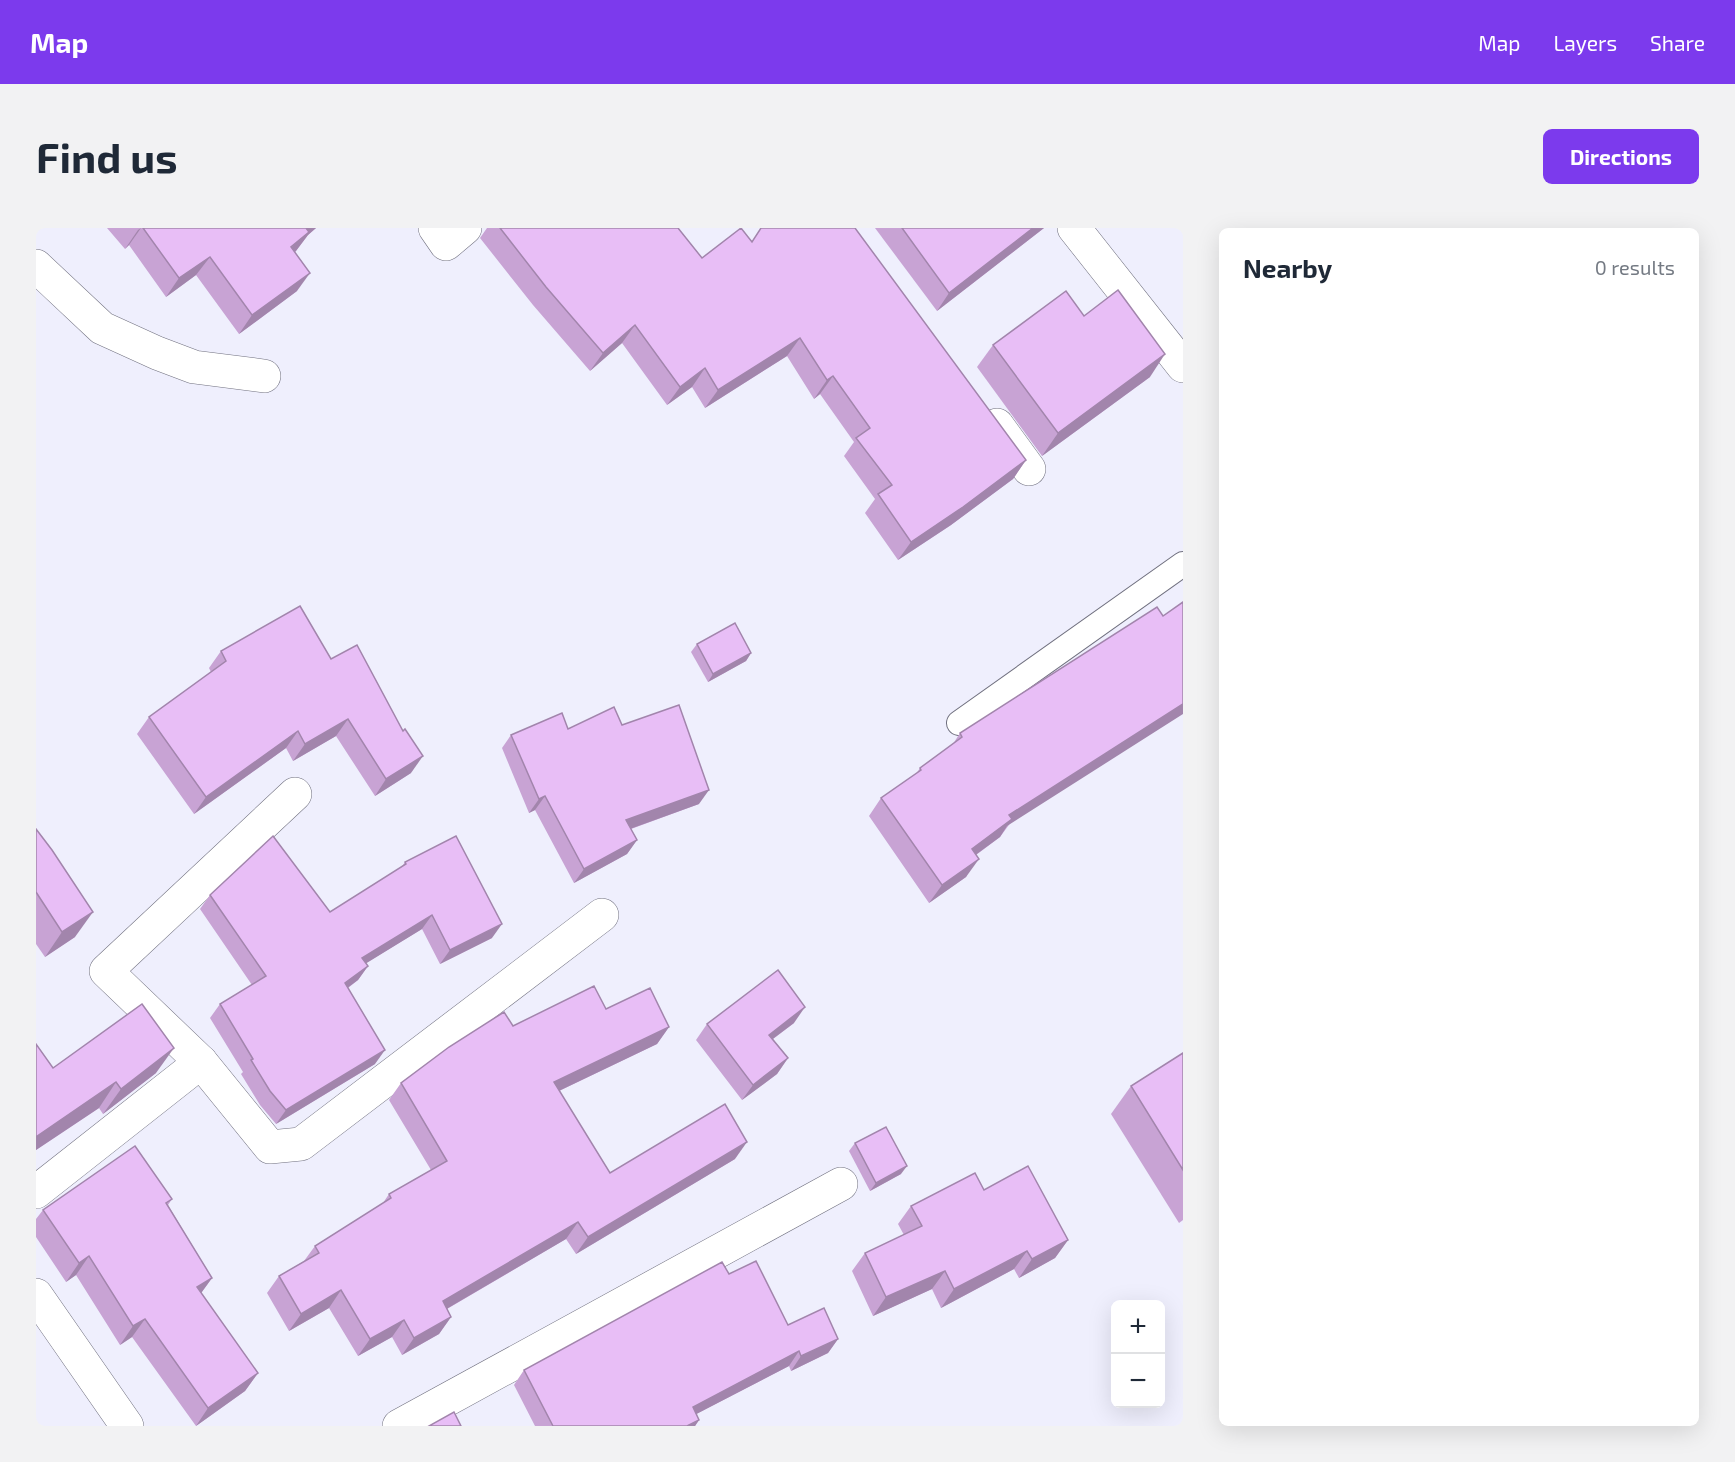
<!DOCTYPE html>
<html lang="en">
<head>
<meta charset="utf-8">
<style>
  body { margin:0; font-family:"Exo 2",sans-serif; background:#f2f2f3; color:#1f2937 }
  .controls { position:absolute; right:18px; bottom:18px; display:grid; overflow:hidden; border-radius:9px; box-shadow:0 6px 24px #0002 }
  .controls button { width:54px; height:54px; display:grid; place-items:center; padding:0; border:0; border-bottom:2px solid #e0e1e3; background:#fff; color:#1f2937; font:30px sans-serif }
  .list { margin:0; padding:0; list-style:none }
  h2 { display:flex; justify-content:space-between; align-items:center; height:78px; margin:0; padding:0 24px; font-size:26px }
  h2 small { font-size:20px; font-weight:400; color:#747a83 }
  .map { position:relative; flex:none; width:1147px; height:1198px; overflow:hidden; border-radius:9px }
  header { display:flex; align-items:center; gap:36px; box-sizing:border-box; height:84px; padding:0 30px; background:#7c3aed; color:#fff }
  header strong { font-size:28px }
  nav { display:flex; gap:33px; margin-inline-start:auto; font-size:21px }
  .intro { display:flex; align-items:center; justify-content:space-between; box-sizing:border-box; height:144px; padding:0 36px }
  h1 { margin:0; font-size:42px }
  .button { padding:15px 27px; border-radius:9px; background:#7c3aed; color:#fff; font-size:21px; font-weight:700 }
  main { display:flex; gap:36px; padding:0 36px }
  aside { flex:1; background:#fff; border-radius:9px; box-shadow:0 6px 24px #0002 }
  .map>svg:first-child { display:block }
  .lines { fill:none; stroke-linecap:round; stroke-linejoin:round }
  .service-casing { stroke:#70707f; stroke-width:26 }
  .minor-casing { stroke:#70707f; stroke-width:34 }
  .service { stroke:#fff; stroke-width:24 }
  .minor { stroke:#fff; stroke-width:33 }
  .wall { fill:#c8a3d4 }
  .shaded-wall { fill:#a285ac }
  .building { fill:#e8bef6; stroke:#a285ac; stroke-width:1.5 }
</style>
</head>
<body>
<header>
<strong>Map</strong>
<nav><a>Map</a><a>Layers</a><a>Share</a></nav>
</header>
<div class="intro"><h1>Find us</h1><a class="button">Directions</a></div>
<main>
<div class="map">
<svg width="1147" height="1198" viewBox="0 0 1147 1198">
  <rect width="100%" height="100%" fill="#efeffd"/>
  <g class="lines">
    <g class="service-casing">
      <path id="service" d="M 923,495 L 1147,336"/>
    </g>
    <g class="minor-casing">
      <g id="minor">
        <path d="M 399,0 L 410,16 L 429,0"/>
        <path d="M 1038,0 L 1147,138"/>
        <path d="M 0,38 L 66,100 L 121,125 L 158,139 L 228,148"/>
        <path d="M 961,197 L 993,241"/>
        <path d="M 259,566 L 70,743 L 165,834 L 234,919 L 265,916 L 566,687"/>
        <path d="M 0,964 L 165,834"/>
        <path d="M 0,1067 L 91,1198"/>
        <path d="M 363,1198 L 805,956"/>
      </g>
    </g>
    <use href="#service" class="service"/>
    <use href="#minor" class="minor"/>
  </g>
  <g class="wall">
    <path d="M 71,0 L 280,0 L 272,7 L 259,24 L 261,63 L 203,106 L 160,47 L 130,69 L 93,17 L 89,21 Z"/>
    <path d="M 451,0 L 642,0 L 666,30 L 716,14 L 990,232 L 977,251 L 915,297 L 862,332 L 829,285 L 839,271 L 808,228 L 818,214 L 784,166 L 778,171 L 751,128 L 669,180 L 656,159 L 631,177 L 586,115 L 554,143 L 497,77 L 444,10 Z"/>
    <path d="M 839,0 L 1008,0 L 901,83 Z"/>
    <path d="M 1048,88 L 1114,149 L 1006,228 L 941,139 L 957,117 Z"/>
    <path d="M 1127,388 L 964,609 L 940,627 L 930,649 L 893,675 L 833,588 L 845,570 L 880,546 L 884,540 L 917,516 L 924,505 Z"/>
    <path d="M 661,416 L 715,425 L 710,433 L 672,454 L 655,424 Z"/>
    <path d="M 185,423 L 295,431 L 375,545 L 339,568 L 300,508 L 257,533 L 250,520 L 158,586 L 101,506 L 113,489 L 175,444 L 173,440 Z"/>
    <path d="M 586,497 L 663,576 L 595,601 L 601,612 L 591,626 L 538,655 L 499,582 L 493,585 L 466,520 L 475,507 Z"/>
    <path d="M 0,601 L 39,709 L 9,729 L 0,716 Z"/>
    <path d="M 369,634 L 456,710 L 404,736 L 386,701 L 330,735 L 332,738 L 322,752 L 312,760 L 339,836 L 240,896 L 224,877 L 205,846 L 207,844 L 174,790 L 184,776 L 216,757 L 164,681 L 174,667 L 294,684 L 365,640 Z"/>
    <path d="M 570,781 L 633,799 L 621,816 L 523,863 L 574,945 L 699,931 L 540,1026 L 530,1011 L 411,1081 L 415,1089 L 403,1106 L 366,1127 L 356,1109 L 322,1128 L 293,1080 L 253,1103 L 231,1065 L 243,1048 L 268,1033 L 279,1018 L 347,975 L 353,966 L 395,942 L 353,872 L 365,855 L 477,798 Z"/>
    <path d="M 758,795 L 737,811 L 752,830 L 741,846 L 706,872 L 660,812 L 671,796 Z"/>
    <path d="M 0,816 L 17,840 L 120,845 L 67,886 L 63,880 L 0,922 Z"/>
    <path d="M 1147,825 L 1147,992 L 1143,995 L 1075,886 L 1095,858 Z"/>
    <path d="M 819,915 L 865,946 L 834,963 L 813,923 Z"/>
    <path d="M 948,962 L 1032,1012 L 1019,1030 L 983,1050 L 978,1041 L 905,1080 L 896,1061 L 837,1088 L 816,1043 L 829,1025 L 868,1007 L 862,996 L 875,978 Z"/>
    <path d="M 136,971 L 132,977 L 176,1050 L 165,1065 L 222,1145 L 209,1163 L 160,1198 L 96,1109 L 84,1117 L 40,1047 L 30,1054 L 0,1009 L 0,991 L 7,982 Z"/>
    <path d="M 693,1046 L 752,1097 L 802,1111 L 792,1125 L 755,1143 L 753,1138 L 660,1186 L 663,1192 L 659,1198 L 499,1198 L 478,1157 L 488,1142 Z"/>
  </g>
  <g class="shaded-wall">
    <path d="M 105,0 L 93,17 L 89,21 L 102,2 Z"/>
    <path d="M 270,0 L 280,0 L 272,7 L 260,23 L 242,38 Z"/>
    <path d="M 997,0 L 1008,0 L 901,83 L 913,65 Z"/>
    <path d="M 174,29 L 160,47 L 130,69 L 143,50 Z"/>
    <path d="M 274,45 L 261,63 L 203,106 L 216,87 Z"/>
    <path d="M 599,97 L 586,115 L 554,143 L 567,125 Z"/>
    <path d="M 764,110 L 751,128 L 669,180 L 682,162 Z"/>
    <path d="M 1129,126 L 1114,149 L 1006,228 L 1022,205 Z"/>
    <path d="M 669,140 L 656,159 L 631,177 L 644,159 Z"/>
    <path d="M 797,148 L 784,166 L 778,171 L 791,152 Z"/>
    <path d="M 990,232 L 977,251 L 915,297 L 862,332 L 875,314 Z"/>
    <path d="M 715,425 L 710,433 L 672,454 L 677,446 Z"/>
    <path d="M 1147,476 L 1147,486 L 971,598 L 964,609 L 923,639 L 936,621 L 973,587 Z"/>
    <path d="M 312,491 L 300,508 L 257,533 L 269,516 Z"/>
    <path d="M 262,503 L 250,520 L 158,586 L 170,569 Z"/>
    <path d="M 387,528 L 375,545 L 339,568 L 350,551 Z"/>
    <path d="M 673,562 L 663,576 L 580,606 L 590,592 Z"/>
    <path d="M 509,568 L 499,582 L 493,585 L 503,571 Z"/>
    <path d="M 601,612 L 591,626 L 538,655 L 548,641 Z"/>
    <path d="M 943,631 L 930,649 L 893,675 L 906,657 Z"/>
    <path d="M 57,684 L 39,709 L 9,729 L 26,704 Z"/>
    <path d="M 396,687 L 386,701 L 316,744 L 326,730 Z"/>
    <path d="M 466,696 L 456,710 L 404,736 L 414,722 Z"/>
    <path d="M 332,738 L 322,752 L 299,769 L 309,755 Z"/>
    <path d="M 769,779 L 758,795 L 722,822 L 733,807 Z"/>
    <path d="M 633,799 L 621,816 L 506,871 L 518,854 Z"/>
    <path d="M 138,820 L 120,845 L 67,886 L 85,861 Z"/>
    <path d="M 349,822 L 339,836 L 240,896 L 250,882 Z"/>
    <path d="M 752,830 L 741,846 L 706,872 L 717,857 Z"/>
    <path d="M 80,854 L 63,880 L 0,922 L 0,909 Z"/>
    <path d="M 711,914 L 699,931 L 540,1026 L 552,1009 Z"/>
    <path d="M 871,938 L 865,946 L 834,963 L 840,955 Z"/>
    <path d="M 542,994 L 530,1011 L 395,1090 L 407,1073 Z"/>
    <path d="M 1032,1012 L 1019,1030 L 983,1050 L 996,1031 Z"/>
    <path d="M 991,1023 L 978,1041 L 905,1080 L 918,1061 Z"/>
    <path d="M 53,1028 L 40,1047 L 30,1054 L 43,1035 Z"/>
    <path d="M 909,1043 L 896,1061 L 837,1088 L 850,1069 Z"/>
    <path d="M 176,1050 L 163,1068 L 161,1059 Z"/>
    <path d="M 305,1062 L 293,1080 L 253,1103 L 265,1086 Z"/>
    <path d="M 415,1089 L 403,1106 L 366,1127 L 378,1110 Z"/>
    <path d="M 109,1091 L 96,1109 L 84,1117 L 97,1098 Z"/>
    <path d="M 368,1092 L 356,1109 L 322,1128 L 334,1111 Z"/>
    <path d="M 802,1111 L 792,1125 L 755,1143 L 765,1128 Z"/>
    <path d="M 763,1123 L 753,1138 L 647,1193 L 657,1179 Z"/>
    <path d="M 222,1145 L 209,1163 L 160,1198 L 172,1180 Z"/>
    <path d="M 663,1192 L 659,1198 L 651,1198 Z"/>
  </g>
  <g class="building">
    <path d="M 107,0 L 270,0 L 273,4 L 255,19 L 274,45 L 216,87 L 174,29 L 143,50 Z"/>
    <path d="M 464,0 L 642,0 L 666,30 L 705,0 L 716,14 L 725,0 L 819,0 L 990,232 L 927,279 L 875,314 L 842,266 L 856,257 L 820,210 L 834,200 L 797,148 L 791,152 L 764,110 L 682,162 L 669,140 L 644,159 L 599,97 L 567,125 L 510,59 Z"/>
    <path d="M 866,0 L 997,0 L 913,65 Z"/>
    <path d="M 1082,62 L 1129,126 L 1022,205 L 957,117 L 1030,63 L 1048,88 Z"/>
    <path d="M 1147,374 L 1147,476 L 973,587 L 976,591 L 936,621 L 943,631 L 906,657 L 845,570 L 885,542 L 884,540 L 926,509 L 924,505 L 1121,379 L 1127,388 Z"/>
    <path d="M 264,378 L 295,431 L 321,417 L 367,503 L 369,501 L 387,528 L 350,551 L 312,491 L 269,516 L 262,503 L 170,569 L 113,489 L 190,433 L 185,423 Z"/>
    <path d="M 699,395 L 715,425 L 677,446 L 661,416 Z"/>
    <path d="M 643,477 L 673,562 L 590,592 L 601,612 L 548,641 L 509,568 L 503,571 L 475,507 L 526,485 L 532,501 L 578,479 L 586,497 Z"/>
    <path d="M 0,601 L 16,622 L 57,684 L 26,704 L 0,664 Z"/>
    <path d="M 237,608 L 294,684 L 370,636 L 369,634 L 420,608 L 466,696 L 414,722 L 396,687 L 326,730 L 332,738 L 309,755 L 349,822 L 250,882 L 234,863 L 215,832 L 217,831 L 184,776 L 230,748 L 174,667 Z"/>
    <path d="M 742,742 L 769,779 L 733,807 L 752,830 L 717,857 L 671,796 Z"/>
    <path d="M 558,758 L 570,781 L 614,760 L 633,799 L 518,854 L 574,945 L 689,876 L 711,914 L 552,1009 L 542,994 L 407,1073 L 415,1089 L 378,1110 L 368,1092 L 334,1111 L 305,1062 L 265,1086 L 243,1048 L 283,1025 L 279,1018 L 355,970 L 353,966 L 411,933 L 365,855 L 413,819 L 468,784 L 477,798 Z"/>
    <path d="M 106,776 L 138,820 L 85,861 L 80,854 L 0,909 L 0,816 L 17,840 Z"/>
    <path d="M 1147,825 L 1147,942 L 1095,858 Z"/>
    <path d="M 850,899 L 871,938 L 840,955 L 819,915 Z"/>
    <path d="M 99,918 L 136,971 L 130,975 L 176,1050 L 161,1059 L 222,1145 L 172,1180 L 109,1091 L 97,1098 L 53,1028 L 43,1035 L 7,982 Z"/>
    <path d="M 992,938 L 1032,1012 L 996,1031 L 991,1023 L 918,1061 L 909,1043 L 850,1069 L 829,1025 L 886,998 L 875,978 L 939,945 L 948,962 Z"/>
    <path d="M 720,1033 L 752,1097 L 788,1080 L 802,1111 L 765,1128 L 763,1123 L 657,1179 L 663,1192 L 651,1198 L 517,1198 L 488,1142 L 686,1034 L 693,1046 Z"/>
    <path d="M 418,1184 L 425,1198 L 393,1198 Z"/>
  </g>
</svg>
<div class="controls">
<button>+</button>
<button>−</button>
</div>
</div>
<aside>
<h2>Nearby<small>0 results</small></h2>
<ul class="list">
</ul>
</aside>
</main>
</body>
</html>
